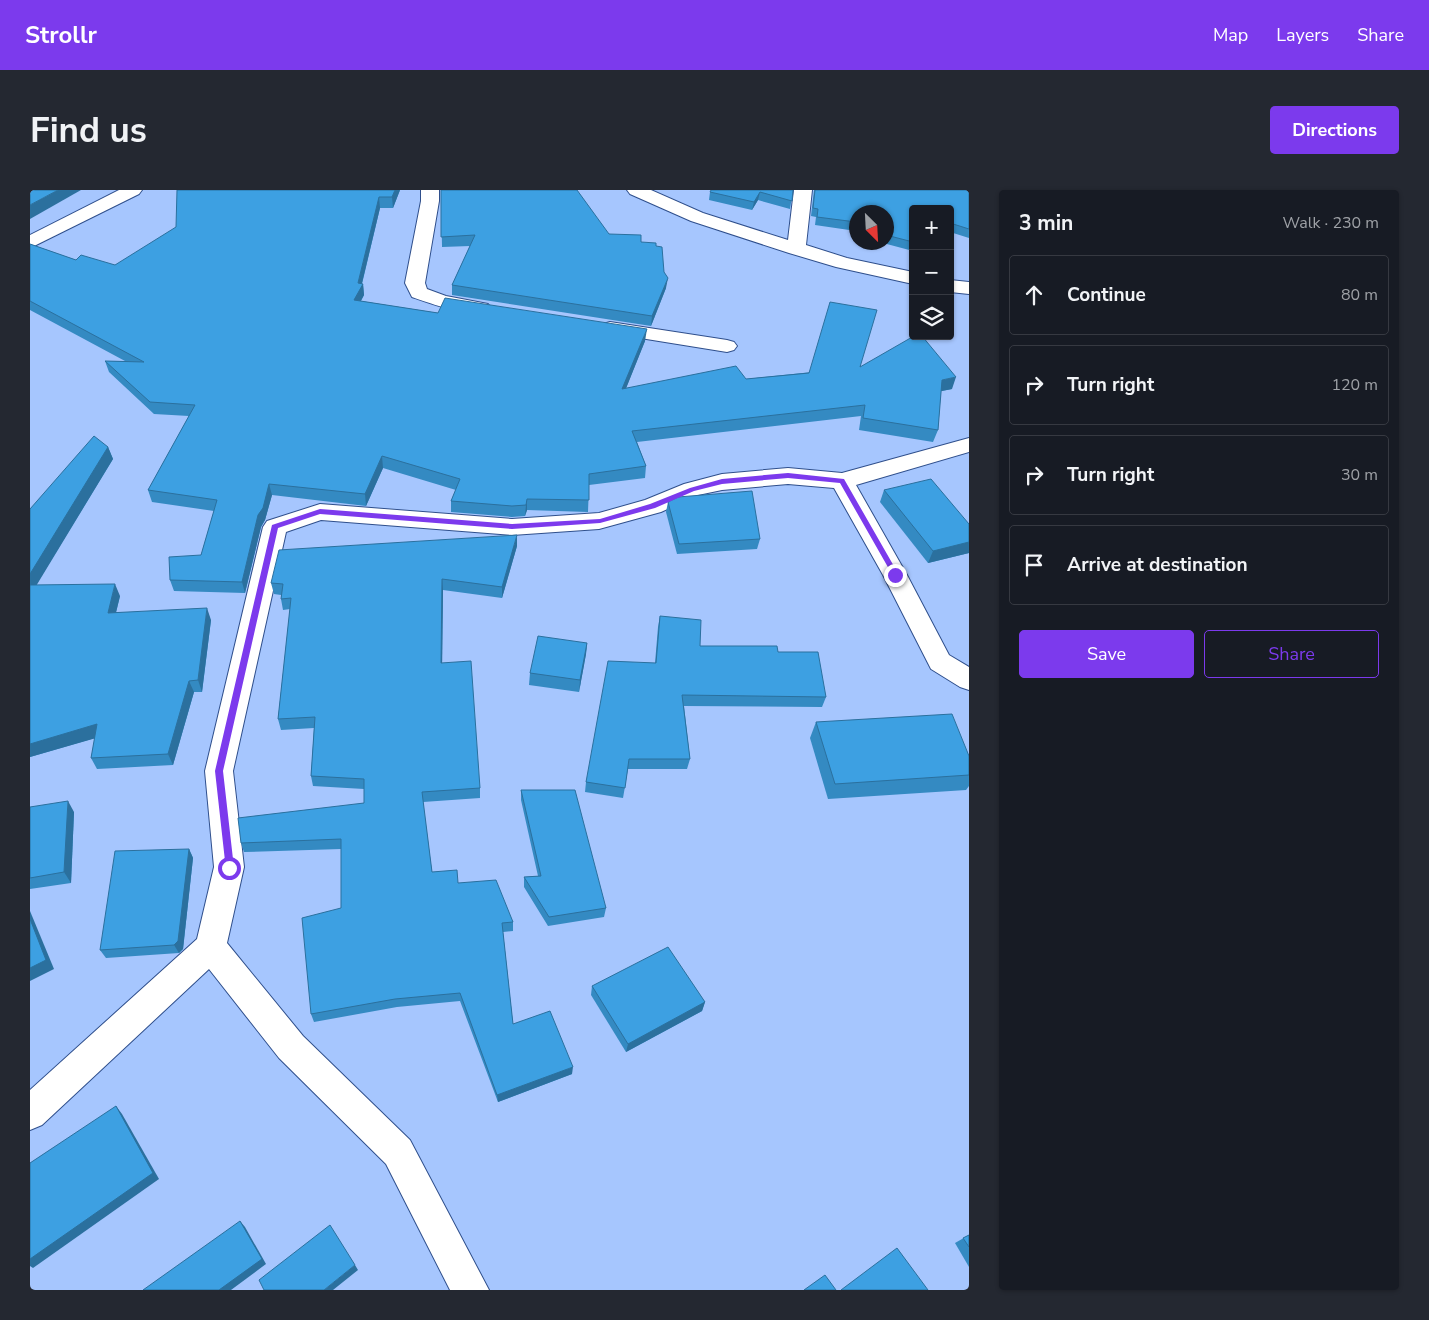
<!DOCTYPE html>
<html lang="en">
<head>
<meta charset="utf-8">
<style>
  body { margin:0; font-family:"Nunito Sans",sans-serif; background:#242831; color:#f1f3f6 }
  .controls { position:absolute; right:15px; top:15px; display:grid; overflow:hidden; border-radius:5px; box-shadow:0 1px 4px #0004 }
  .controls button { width:45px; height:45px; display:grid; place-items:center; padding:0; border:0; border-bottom:1px solid #363941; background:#171b24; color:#f1f3f6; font:25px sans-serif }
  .compass { position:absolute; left:819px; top:15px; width:45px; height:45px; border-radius:50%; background:#171b24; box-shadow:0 1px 4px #0004; rotate:156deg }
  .stop { position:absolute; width:15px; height:15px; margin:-11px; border:4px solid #7c3aed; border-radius:50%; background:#fff }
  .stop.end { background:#7c3aed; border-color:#fff; box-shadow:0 1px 5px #0008 }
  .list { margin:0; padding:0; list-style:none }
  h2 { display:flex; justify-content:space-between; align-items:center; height:65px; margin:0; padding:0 20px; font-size:21px }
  h2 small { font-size:16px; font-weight:400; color:#9ea1a6 }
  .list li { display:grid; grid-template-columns:32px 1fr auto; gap:15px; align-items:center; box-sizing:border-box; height:80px; margin:0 10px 10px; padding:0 10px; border:1px solid #363941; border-radius:5px }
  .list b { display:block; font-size:19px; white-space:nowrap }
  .list em { font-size:16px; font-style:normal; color:#9ea1a6 }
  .actions { display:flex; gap:10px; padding:15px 20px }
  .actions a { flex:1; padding:11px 0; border:1px solid #7c3aed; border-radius:5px; text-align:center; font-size:18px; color:#7c3aed }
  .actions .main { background:#7c3aed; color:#fff }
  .icon { flex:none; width:28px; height:28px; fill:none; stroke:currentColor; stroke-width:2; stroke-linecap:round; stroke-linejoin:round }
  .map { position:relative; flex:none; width:939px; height:1100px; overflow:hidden; border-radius:5px }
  header { display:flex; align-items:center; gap:30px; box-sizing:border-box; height:70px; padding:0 25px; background:#7c3aed; color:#fff }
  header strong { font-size:24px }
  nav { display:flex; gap:28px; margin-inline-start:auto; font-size:18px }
  .intro { display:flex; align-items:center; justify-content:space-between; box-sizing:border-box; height:120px; padding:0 30px }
  h1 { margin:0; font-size:35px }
  .button { padding:12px 22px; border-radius:5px; background:#7c3aed; color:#fff; font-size:18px; font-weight:700 }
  main { display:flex; gap:30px; padding:0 30px }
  aside { flex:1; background:#171b24; border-radius:5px; box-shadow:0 1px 4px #0004 }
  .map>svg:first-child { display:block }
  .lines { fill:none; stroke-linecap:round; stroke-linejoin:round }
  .street-casing { stroke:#2f4f8c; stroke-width:2 }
  .street { fill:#fff; fill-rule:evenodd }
  .wall { fill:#348ac2 }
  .shaded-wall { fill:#2b709e }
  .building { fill:#3da0e2; stroke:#2b709e }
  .route { fill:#7c3aed }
</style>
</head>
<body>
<header>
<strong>Strollr</strong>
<nav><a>Map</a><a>Layers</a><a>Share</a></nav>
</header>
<div class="intro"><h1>Find us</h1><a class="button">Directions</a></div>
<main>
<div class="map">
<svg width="939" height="1100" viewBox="0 0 939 1100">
  <rect width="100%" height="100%" fill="#a6c6fe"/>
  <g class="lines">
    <g class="street-casing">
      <g id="street">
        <path d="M 89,0 L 112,0 L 109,4 L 0,58 L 0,45 Z"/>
        <path d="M 391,0 L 409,0 L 409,11 L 395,93 L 397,99 L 416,106 L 458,114 L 461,118 L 458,122 C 437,127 402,114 382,107 L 375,93 L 391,11 Z"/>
        <path d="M 597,0 L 621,0 L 673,23 L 758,50 L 764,0 L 782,0 L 776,55 L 817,68 L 883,82 L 883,94 L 806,77 L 759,63 L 661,31 L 600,4 Z"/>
        <path d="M 920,90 L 939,92 L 939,104 L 920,102 Z"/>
        <path d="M 580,132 L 697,150 L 704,152 L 707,156 L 704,160 L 697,162 L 573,142 L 570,138 L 573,134 Z"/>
        <path d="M 939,248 L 939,262 L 826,295 L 877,385 L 919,465 L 939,477 L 939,500 L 930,497 L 901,479 L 853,385 L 804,298 L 758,294 L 692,300 L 668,305 L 631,322 L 569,339 L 482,345 L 291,330 L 256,342 L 203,581 L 214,677 L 197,753 L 273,846 L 380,950 L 459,1100 L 420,1100 L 356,974 L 249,868 L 179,779 L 12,935 L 0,940 L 0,900 L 167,749 L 184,677 L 175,581 L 233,337 L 237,331 L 290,314 L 482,329 L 569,323 L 615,310 L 654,294 L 692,284 L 758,278 L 812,283 Z"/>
      </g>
    </g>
    <use href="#street" class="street"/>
  </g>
  <g class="wall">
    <path d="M 370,0 L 363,18 L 350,18 L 332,94 L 333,94 L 334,105 L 331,111 L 408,123 L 615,151 L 596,198 L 716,189 L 830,177 L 922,199 L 911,201 L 908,240 L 903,252 L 829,240 L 831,226 L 607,252 L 616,276 L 615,288 L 559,295 L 558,322 L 497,320 L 495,326 L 482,327 L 421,322 L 421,311 L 426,300 L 353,278 L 336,316 L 242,305 L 235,330 L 231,337 L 215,403 L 144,401 L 140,390 L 171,365 L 184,321 L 122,312 L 118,300 L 159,226 L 124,224 L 79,182 L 75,171 L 95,171 L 0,120 L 0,54 L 46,70 L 85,75 Z"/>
    <path d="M 411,0 L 626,56 L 634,82 L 636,98 L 621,136 L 422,105 L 422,95 L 440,56 L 412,57 Z"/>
    <path d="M 763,0 L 760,19 L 728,10 L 722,20 L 679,10 L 680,2 Z"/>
    <path d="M 784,0 L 935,0 L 939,1 L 939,48 L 920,42 L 920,19 L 883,19 L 883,61 L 853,53 L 856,52 L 856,22 L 826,22 L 826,41 L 785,35 L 786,27 L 781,26 Z"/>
    <path d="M 78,257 L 83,269 L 6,395 L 90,406 L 86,422 L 181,430 L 172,502 L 164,502 L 143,575 L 67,579 L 61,568 L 65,548 L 0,567 L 0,319 Z"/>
    <path d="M 854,300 L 939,334 L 939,363 L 898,373 L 850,312 Z"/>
    <path d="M 638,312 L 730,349 L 727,359 L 647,364 L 636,322 Z"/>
    <path d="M 487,356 L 472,408 L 413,400 L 412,473 L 450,598 L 450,608 L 393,612 L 402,682 L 428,693 L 483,732 L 483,741 L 473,742 L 483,834 L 542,884 L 468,912 L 430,811 L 367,817 L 284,832 L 281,824 L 311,718 L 311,659 L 214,662 L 211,653 L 334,613 L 334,599 L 283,596 L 281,586 L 284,538 L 251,540 L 248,529 L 260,419 L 253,420 L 251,409 L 251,405 L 244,404 L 241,393 Z"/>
    <path d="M 630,426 L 670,456 L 748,462 L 796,507 L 792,517 L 654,516 L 660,569 L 657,579 L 598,579 L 593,608 L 555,602 L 556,592 L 625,473 L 628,437 Z"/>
    <path d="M 557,453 L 556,464 L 549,502 L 499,495 L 500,483 Z"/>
    <path d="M 786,532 L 939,566 L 939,596 L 936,600 L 798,609 L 780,548 Z"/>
    <path d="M 491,600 L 576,718 L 574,727 L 518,736 L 494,697 L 494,687 L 508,686 L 491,610 Z"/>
    <path d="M 0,617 L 44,622 L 41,693 L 0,699 Z"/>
    <path d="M 159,659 L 163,668 L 153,759 L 149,763 L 76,768 L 70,760 Z"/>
    <path d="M 562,796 L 675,812 L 672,821 L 596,862 L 561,805 Z"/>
    <path d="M 939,1045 L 939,1077 L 925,1053 Z"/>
  </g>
  <g class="shaded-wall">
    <path d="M 28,0 L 51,0 L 0,29 L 0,15 Z"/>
    <path d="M 365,0 L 370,0 L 363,18 L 362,7 Z"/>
    <path d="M 730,2 L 728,10 L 722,20 L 724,12 Z"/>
    <path d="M 349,7 L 350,18 L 331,97 L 333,94 L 334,105 L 325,121 L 324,110 Z"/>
    <path d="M 638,88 L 636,98 L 621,136 L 622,126 Z"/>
    <path d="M 617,139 L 615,151 L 591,211 L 592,199 Z"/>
    <path d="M 926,187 L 922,199 L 907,202 L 912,190 Z"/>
    <path d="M 78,257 L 83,269 L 0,406 L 0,384 Z"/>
    <path d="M 352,266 L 353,278 L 336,316 L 335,304 Z"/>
    <path d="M 239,294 L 242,305 L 235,330 L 231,337 L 215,403 L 212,392 L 228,325 Z"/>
    <path d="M 497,309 L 497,320 L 495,326 L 496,315 Z"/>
    <path d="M 487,345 L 487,356 L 472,408 L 472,397 Z"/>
    <path d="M 939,352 L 939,363 L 898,373 L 903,361 Z"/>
    <path d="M 412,389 L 413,400 L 412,483 L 411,473 Z"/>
    <path d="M 85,394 L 90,406 L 83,435 L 78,423 Z"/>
    <path d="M 177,418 L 181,430 L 172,502 L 168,490 Z"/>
    <path d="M 557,453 L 556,464 L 549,502 L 550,490 Z"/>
    <path d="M 159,491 L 164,502 L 143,575 L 138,564 Z"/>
    <path d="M 67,534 L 73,546 L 0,567 L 0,554 Z"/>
    <path d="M 38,611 L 44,622 L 41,693 L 34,682 Z"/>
    <path d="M 159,659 L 163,668 L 153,759 L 149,763 L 144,755 Z"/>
    <path d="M 0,721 L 24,779 L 0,791 Z"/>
    <path d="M 675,812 L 672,821 L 596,862 L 598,854 Z"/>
    <path d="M 543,877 L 542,884 L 468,912 L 467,905 Z"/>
    <path d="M 86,916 L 92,924 L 129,989 L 3,1078 L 0,1076 L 0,1069 Z"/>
    <path d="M 210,1031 L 215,1037 L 236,1074 L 201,1100 L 189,1100 Z"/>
    <path d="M 325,1075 L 328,1080 L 303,1100 L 294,1100 Z"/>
  </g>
  <g class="building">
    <path d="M 0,0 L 28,0 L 0,15 Z"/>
    <path d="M 147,0 L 365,0 L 362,7 L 349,7 L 328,93 L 333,94 L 324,110 L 408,123 L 415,108 L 617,139 L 592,199 L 706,176 L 716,189 L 779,183 L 800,112 L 847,120 L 830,177 L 884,146 L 892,146 L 926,187 L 912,190 L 908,240 L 833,228 L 835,215 L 602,241 L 616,276 L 559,284 L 559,310 L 497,309 L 496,315 L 482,316 L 421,311 L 430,289 L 352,266 L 335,304 L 239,294 L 233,318 L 228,325 L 212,392 L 140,390 L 139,367 L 171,365 L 187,310 L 118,300 L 165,215 L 120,212 L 75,171 L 114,172 L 0,111 L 0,54 L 46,70 L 51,65 L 85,75 L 146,37 Z"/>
    <path d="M 411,0 L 547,0 L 579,44 L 611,45 L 611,52 L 626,53 L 626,56 L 632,57 L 634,82 L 638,88 L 622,126 L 422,95 L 445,45 L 411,47 Z"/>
    <path d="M 681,0 L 763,0 L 762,11 L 730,2 L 724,12 L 680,2 Z"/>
    <path d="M 785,0 L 935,0 L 939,1 L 939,39 L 920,33 L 920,19 L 883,19 L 883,52 L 856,45 L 856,22 L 826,22 L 826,32 L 787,27 L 788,19 L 783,18 Z"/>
    <path d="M 64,246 L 78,257 L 0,384 L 0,319 Z"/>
    <path d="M 901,289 L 939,334 L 939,352 L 903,361 L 854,300 Z"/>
    <path d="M 722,301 L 730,349 L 649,354 L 638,312 L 648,307 Z"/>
    <path d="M 487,345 L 472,397 L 412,389 L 411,473 L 441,471 L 450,598 L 392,602 L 402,682 L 427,680 L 428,693 L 466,690 L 483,732 L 472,733 L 483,834 L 520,821 L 543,877 L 467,905 L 430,803 L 365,809 L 281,824 L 272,728 L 311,718 L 311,649 L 211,653 L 208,628 L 334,613 L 334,589 L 281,586 L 285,527 L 248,529 L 261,408 L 251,409 L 253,394 L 241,393 L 249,360 Z"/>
    <path d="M 85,394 L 78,423 L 177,418 L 168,490 L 159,491 L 138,564 L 61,568 L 67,534 L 0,554 L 0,395 Z"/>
    <path d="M 630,426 L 671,430 L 670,456 L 747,456 L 748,462 L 788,462 L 796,507 L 652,505 L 660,569 L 599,569 L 595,598 L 556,592 L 578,471 L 626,473 Z"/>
    <path d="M 508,446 L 557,453 L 550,490 L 500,483 Z"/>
    <path d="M 922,524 L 939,566 L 939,585 L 805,594 L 786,532 Z"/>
    <path d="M 491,600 L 545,600 L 576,718 L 519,727 L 494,687 L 511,686 Z"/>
    <path d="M 38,611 L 34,682 L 0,688 L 0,617 Z"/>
    <path d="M 159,659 L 148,751 L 144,755 L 70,760 L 85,661 Z"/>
    <path d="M 0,729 L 16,770 L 0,778 Z"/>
    <path d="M 638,757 L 675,812 L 598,854 L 562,796 Z"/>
    <path d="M 86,916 L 123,983 L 0,1069 L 0,973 Z"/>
    <path d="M 210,1031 L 232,1069 L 189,1100 L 113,1100 Z"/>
    <path d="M 300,1035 L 325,1075 L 294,1100 L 234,1100 L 229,1090 Z"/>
    <path d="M 939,1045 L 939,1057 L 933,1048 Z"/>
    <path d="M 867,1058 L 898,1100 L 811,1100 Z"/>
    <path d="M 795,1085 L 806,1100 L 774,1100 Z"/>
  </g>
  <path class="route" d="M 758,283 L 814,289 L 869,385 L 868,386 L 863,386 L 810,293 L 758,288 L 692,294 L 664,301 L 625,318 L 570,333 L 482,339 L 290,324 L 248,338 L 193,581 L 204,678 L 199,681 L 196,680 L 185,581 L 242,335 L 290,319 L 482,334 L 570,329 L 620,314 L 660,298 L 692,289 Z"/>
</svg>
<div class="controls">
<button>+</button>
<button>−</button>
<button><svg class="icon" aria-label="layers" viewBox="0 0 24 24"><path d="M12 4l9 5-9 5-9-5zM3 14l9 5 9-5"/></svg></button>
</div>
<svg class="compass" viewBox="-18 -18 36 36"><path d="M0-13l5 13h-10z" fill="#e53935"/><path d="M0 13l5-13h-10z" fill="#9ea1a6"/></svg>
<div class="stop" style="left:199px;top:678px"></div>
<div class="stop end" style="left:865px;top:385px"></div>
</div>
<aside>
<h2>3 min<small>Walk · 230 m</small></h2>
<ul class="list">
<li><svg class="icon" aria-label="ahead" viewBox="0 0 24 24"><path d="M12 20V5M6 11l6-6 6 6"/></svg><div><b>Continue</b></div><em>80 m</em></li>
<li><svg class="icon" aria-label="right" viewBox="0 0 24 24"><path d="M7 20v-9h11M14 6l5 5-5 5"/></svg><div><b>Turn right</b></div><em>120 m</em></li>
<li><svg class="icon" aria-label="right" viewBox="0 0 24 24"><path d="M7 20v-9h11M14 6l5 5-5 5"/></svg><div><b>Turn right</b></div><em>30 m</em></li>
<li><svg class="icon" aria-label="arrive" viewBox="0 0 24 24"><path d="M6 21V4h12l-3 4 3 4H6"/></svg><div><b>Arrive at destination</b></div></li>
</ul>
<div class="actions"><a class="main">Save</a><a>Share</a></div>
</aside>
</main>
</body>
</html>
